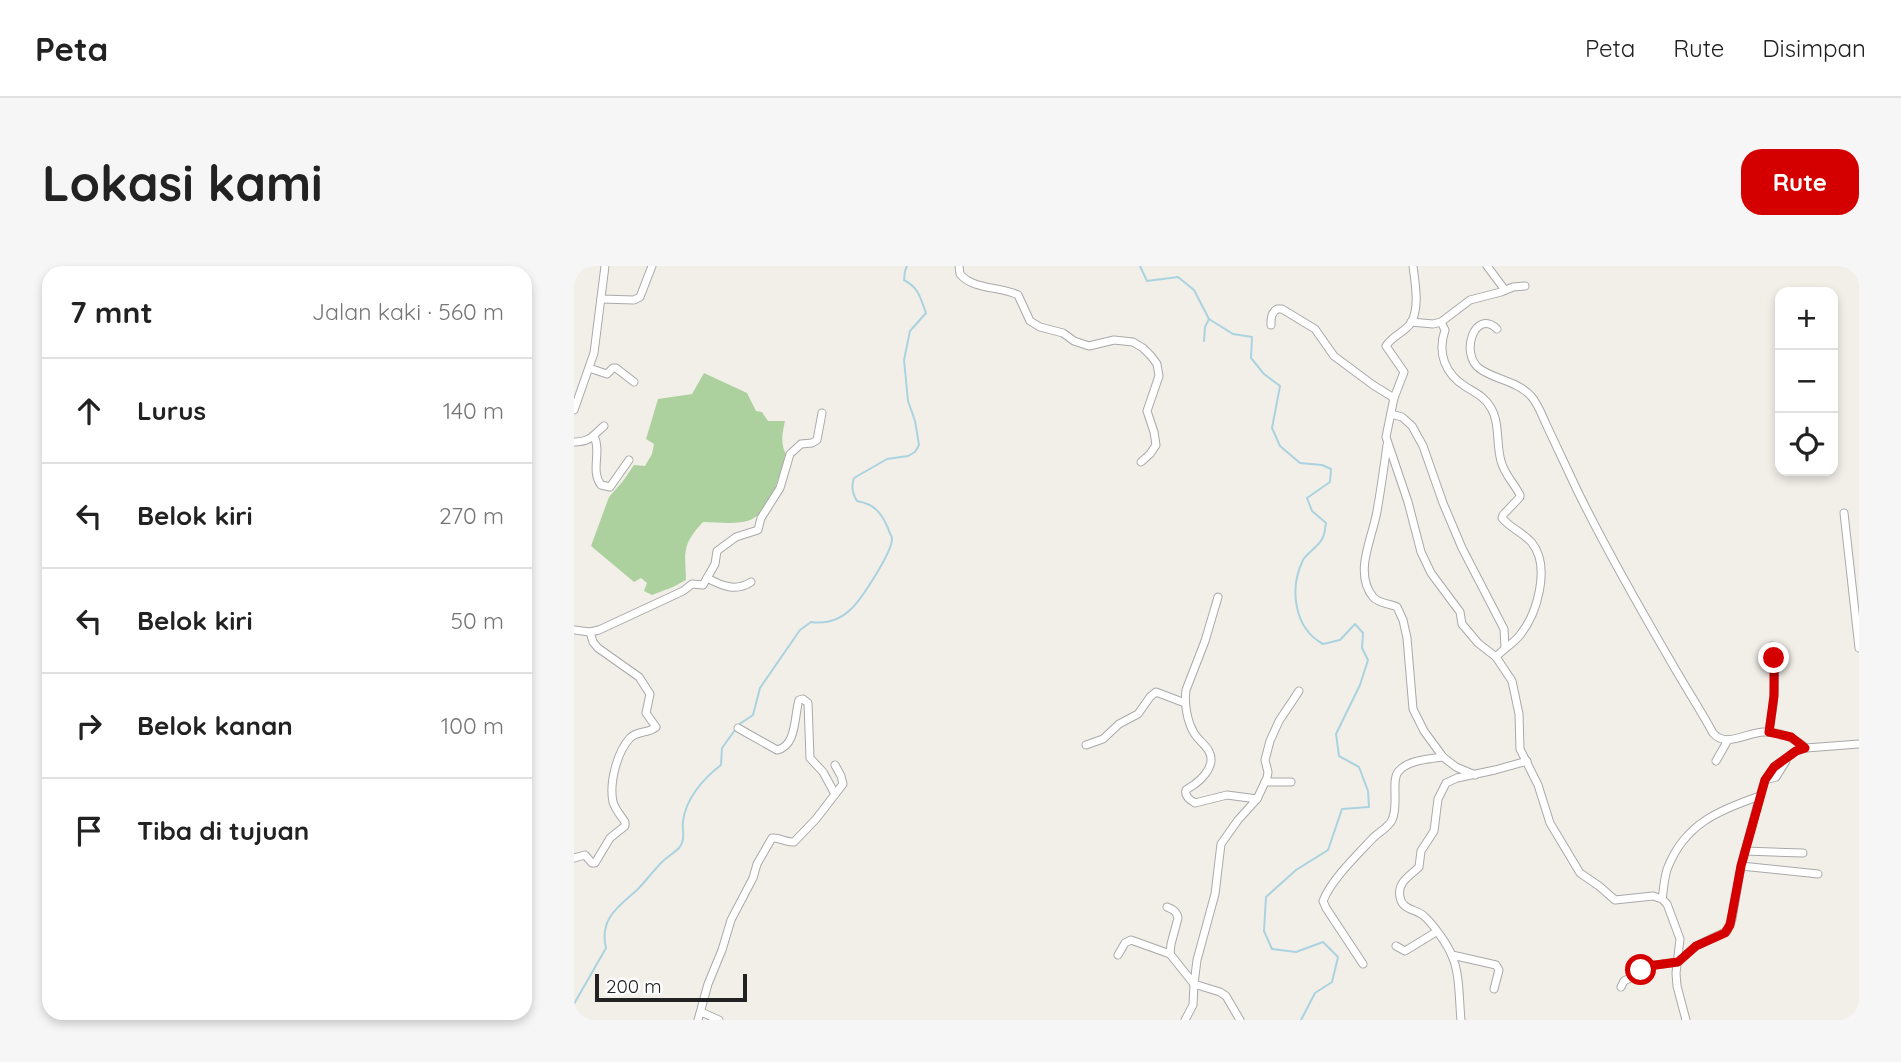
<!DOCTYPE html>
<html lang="id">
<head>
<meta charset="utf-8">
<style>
  body { margin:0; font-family:Quicksand,sans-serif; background:#f6f6f6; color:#222 }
  .controls { position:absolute; right:21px; top:21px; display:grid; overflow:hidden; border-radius:14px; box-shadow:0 4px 10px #0003 }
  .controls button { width:63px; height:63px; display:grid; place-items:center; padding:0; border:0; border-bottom:2px solid #e0e0e0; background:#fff; color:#222; font:35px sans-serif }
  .scale { position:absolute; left:21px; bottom:18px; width:152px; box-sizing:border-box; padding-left:7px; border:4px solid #222; border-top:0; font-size:19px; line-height:24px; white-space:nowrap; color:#222; -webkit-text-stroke:5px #fff; paint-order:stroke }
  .stop { position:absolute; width:21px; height:21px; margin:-16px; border:5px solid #d40000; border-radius:50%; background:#fff }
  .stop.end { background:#d40000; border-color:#fff; box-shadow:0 2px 7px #0008 }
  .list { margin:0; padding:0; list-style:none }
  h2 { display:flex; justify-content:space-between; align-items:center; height:91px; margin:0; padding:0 28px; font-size:30px }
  h2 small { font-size:23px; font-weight:400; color:#767676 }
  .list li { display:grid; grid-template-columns:46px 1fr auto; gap:21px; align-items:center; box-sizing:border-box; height:105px; padding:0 28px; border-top:2px solid #e0e0e0 }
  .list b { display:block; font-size:26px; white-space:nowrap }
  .list em { font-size:23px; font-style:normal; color:#767676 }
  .icon { flex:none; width:38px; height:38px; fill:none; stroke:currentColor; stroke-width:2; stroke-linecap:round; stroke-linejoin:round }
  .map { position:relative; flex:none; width:1285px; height:754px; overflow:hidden; border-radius:21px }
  header { display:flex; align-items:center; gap:42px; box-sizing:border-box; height:98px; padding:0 35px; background:#fff; border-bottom:2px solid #e0e0e0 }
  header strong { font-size:33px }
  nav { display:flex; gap:38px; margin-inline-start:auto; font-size:24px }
  .intro { display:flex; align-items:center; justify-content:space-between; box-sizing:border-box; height:168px; padding:0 42px }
  h1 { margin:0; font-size:49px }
  .button { padding:18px 32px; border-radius:21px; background:#d40000; color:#fff; font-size:24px; font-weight:700 }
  main { display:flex; gap:42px; padding:0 42px }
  aside { flex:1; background:#fff; border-radius:21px; box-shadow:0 4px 10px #0003 }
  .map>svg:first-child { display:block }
  .forest { fill:#add19e }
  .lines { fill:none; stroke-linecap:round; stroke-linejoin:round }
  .stream { stroke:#aad3df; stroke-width:2 }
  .minor-casing { stroke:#a9a9a9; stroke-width:9 }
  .minor { stroke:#fff; stroke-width:7 }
  .route { stroke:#d40000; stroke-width:9 }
</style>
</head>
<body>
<header>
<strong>Peta</strong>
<nav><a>Peta</a><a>Rute</a><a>Disimpan</a></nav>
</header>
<div class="intro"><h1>Lokasi kami</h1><a class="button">Rute</a></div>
<main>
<aside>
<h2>7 mnt<small>Jalan kaki · 560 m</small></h2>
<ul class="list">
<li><svg class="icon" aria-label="ahead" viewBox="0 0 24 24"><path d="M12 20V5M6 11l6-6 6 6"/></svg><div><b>Lurus</b></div><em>140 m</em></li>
<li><svg class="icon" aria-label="left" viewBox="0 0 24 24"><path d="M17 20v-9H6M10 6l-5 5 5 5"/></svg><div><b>Belok kiri</b></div><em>270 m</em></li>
<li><svg class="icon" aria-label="left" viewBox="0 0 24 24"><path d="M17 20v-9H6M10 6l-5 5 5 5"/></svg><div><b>Belok kiri</b></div><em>50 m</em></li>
<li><svg class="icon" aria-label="right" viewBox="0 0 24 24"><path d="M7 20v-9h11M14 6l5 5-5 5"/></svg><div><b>Belok kanan</b></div><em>100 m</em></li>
<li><svg class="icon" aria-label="arrive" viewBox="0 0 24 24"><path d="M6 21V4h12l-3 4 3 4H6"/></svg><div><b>Tiba di tujuan</b></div></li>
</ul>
</aside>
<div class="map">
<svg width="1285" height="754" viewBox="0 0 1285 754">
  <rect width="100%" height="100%" fill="#f2efe9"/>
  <path class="forest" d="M 130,107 L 173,127 L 182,145 L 188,146 L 194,155 L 211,155 C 208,169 206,178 213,190 C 202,213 198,252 168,256 C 156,258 142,256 129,256 C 108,279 111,284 112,314 L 99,321 L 78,329 L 70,325 L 73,317 L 67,312 L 60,316 L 17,280 L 35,231 L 49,215 L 60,199 L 71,200 L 78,188 L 80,178 L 72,173 L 84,133 L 118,128 Z"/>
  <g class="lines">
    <g class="stream">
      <path d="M 566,0 L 573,15 L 604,11 L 620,24 L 635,53 L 631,61 L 630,75"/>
      <path d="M 635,53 L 659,68 L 678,71 L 677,92 L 690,108 L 706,120 L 698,162 L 706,180 L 726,197 L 748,199 L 757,203 L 756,216 L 733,232 L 738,245 L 752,257 C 751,262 751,269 748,273 C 744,281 734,286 729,294 C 715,323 720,362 749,378 L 766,374 L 781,358 L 789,367 L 788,382 L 794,394 L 786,419 L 762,468 L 765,490 L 785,501 L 794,525 L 795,541 L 768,543 L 754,584 L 722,604 L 692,631 L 690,665 L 698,683 L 722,686 L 749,676 L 764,691 L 758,716 L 741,727 L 727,754"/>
      <path d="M 164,459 L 179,449 L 186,422 L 226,364 L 237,356 C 252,358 266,354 277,343 C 287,334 319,285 318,272 C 317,269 315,266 314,262 C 307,246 300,238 283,235 C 278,227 277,220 280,212 L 313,193 L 334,190 L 341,186 L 345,179 L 341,155 L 334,135 L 330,94 L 336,65 L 352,47 C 346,31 345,22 330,14 L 331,5 L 333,0"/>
      <path d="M 0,738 L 32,682 C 25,653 44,641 63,624 C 72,615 79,605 88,596 C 93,591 100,587 105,582 C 112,574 108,565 109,556 C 111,533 130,512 147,499 L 148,482 L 161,464"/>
    </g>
    <g class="minor-casing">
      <g id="minor">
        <path d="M 385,0 L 386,8 C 399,24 426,20 444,29 L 456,55 L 466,61 L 489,67 L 500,75 L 515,80 L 540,74 L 559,76 L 569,82 L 577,90 L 583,98 L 585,110 L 573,145 L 580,166 L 582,179 L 576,188 L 567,196"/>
        <path d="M 839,0 C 841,17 846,41 837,57 C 831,66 818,70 812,80 L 830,106 L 820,132 L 812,171 L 834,236 L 847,286 L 857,307 L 886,346 L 888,358 L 904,377 L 922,391 L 938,415 L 945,448 L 946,483 L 964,519 L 976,557 L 1006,607 L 1025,620 L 1041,634 L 1079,630 L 1088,633 L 1093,638 L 1106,673 L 1102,707 L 1103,720 L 1112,754"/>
        <path d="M 913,0 L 931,24"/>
        <path d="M 27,33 L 60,34 L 66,31 L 78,0"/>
        <path d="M 837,56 L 859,58 L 867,56 L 896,34 L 927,26 L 939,21 L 951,20"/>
        <path d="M 867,56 L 871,64 C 863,87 871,108 892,121 C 902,127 911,131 917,142 C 926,157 922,178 927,195 C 930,208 940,217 946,229 L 946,231 L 929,249 L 928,252 C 936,262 950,267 958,277 C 977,301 963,348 946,369 C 939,378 929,383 922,391"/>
        <path d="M 697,59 C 697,52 697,47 703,43 L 708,43 L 741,63 L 760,90 L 799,119 L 820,132"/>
        <path d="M 923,63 C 901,42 885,88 906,103 C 922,114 943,115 957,130 C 964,138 968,149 972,158 C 983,181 993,203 1004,226 C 1032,283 1064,339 1096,394 C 1110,419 1126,443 1139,467 C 1152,483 1175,465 1191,466 C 1207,466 1220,472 1232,482"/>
        <path d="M 15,102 L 33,108 L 39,102 L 42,102 L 60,116"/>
        <path d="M 0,144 L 20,87 L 31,0"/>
        <path d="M 817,148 L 828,151 L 838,160 L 849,180 L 869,237 L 888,282 L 930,363 L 931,381"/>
        <path d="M 20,170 C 28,185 16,205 27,219 L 36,221 L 55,194"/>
        <path d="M 0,176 C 17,176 19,169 30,160"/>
        <path d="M 813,179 C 810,201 807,223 803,245 C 799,271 779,306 799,331 C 804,337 816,338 823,341 L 829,354 L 833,372 L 839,443 L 850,465 L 869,491 L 882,501 L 901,509"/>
        <path d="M 1270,247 L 1285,382"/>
        <path d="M 133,312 C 148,320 162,326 177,316"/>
        <path d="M 644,331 L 631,375 L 612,424 C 610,437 613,455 620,467 C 626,477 638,482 637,495 C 636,504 628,513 621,518 C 620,519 613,523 612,524 C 610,530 617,535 621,537 L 653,529 L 683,533"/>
        <path d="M 0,364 L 16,366 L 25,364 L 109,325 L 118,318 L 129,319 L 141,298 L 143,285 L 162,271 L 184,264 L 187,252 L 206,222 L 216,188 L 227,178 L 238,177 L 243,174 L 248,147"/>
        <path d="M 164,462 L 203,484 C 223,480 220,450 225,434 L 229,433 L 234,437 L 236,492 L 249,506 L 261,528"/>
        <path d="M 1195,466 C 1200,437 1203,409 1198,380"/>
        <path d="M 512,479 L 529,473 L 545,458 L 564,448 L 576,431 L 582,426 L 611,437"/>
        <path d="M 1142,495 L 1154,474"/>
        <path d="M 1191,514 L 1202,511 L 1212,495"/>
        <path d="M 691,516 L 717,516"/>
        <path d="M 1171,585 L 1229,587"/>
        <path d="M 0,592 L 11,589 L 18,597 L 21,597 L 36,572 L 51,560 L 51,556 C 47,550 41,543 39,536 C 35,517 43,486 56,472 C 64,464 74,468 82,461 L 72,447 L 76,428 L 65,411 L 24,382 L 19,376 L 16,366"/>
        <path d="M 1167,600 L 1244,608"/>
        <path d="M 1088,633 C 1090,622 1090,610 1094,601 C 1111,558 1145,544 1186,530"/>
        <path d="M 593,641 C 598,643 603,645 604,652 L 597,678 L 596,688"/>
        <path d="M 822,680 L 831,685 L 862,666"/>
        <path d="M 544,689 L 551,677 L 557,674 L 596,688 L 620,718 L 646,726 L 652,730 L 666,754"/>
        <path d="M 878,689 L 922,699 L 925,704 L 920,723"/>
        <path d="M 789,698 L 752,642 L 749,635 C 757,614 783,589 799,572 C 805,566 815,561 818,554 C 825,539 817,515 824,506 C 833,494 855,493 869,491"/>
        <path d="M 1047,721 L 1050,715 L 1066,707 L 1074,700 L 1104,696 L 1122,680 L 1153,665 L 1158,653 L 1167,600 L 1186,530 L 1191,514 L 1200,501 L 1222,485 L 1232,482 L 1285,478"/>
        <path d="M 127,746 L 145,754"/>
        <path d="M 124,754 L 134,718 L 148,684 L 157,654 L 179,612 L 183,598 L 198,572 C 206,571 212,577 220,576 L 242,553 L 269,518 L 267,510 L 261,499"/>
        <path d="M 611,754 L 619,739 L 620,718 L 623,694 L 641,628 L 647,578 L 664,554 L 683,533 L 693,512 L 694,506 L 691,494 L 696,475 L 705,455 L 725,425"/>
        <path d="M 887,754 C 885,735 886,707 878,690 C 874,679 859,658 850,650 C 842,643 828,644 826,631 C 823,616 836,610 845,601 L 847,585 L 860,565 L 864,533 L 872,517 L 883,512 L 921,504 L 953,495"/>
      </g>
    </g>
    <use href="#minor" class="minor"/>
  </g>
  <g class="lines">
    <path class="route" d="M 1067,704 L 1074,700 L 1104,696 L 1122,680 L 1151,667 L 1156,659 L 1167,600 L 1191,514 L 1200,501 L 1222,485 L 1231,482 L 1217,471 L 1195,466 L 1200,430 L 1200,392"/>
  </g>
</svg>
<div class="controls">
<button>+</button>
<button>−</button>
<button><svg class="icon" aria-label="locate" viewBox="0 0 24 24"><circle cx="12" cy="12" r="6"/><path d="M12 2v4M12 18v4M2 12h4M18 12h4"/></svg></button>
</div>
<div class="scale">200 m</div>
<div class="stop" style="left:1067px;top:704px"></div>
<div class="stop end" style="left:1200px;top:392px"></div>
</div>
</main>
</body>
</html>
